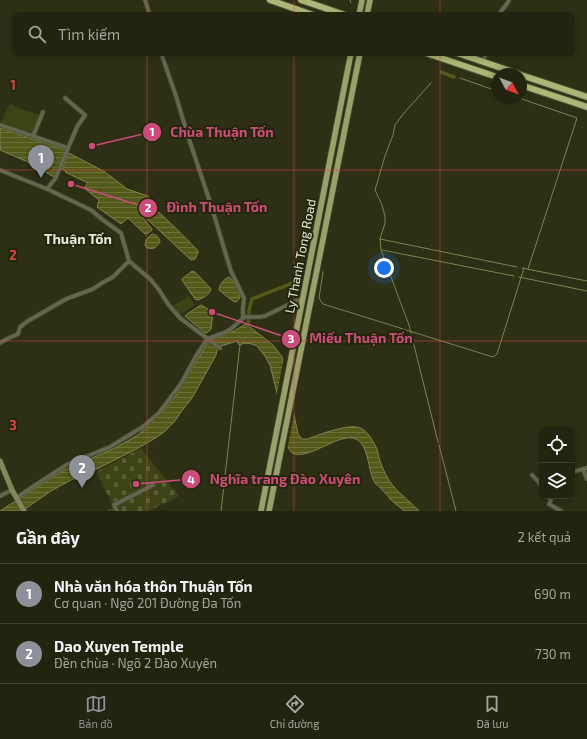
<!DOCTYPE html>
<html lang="vi">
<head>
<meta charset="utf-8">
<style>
  body { margin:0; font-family:"Exo 2",sans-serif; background:#2a2c18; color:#f1f3f6 }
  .controls { position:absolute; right:12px; bottom:12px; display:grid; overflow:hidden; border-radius:8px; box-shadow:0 2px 6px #0003 }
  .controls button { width:36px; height:36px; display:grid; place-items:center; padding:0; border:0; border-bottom:1px solid #3f412f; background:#22240f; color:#f1f3f6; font:20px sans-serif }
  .compass { position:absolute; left:491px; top:68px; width:36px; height:36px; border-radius:50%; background:#22240f; box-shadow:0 2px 6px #0003; rotate:131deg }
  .you { position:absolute; left:384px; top:268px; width:14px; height:14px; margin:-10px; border:3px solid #fff; border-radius:50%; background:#1a73e8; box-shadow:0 0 0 6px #1a73e833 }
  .badge { display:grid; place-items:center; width:26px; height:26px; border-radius:50%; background:#8c9099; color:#fff; font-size:13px; font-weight:700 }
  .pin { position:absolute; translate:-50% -33px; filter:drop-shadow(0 1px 2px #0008) }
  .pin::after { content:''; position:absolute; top:21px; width:14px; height:12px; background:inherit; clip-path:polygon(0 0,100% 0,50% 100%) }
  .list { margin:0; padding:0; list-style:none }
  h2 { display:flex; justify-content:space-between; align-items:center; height:52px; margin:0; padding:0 16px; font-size:17px }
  h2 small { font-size:13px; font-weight:400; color:#a2a49e }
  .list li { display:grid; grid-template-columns:26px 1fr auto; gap:12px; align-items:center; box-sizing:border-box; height:60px; padding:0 16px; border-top:1px solid #3f412f }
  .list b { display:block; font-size:15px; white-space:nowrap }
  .list p { margin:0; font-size:13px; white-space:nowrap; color:#a2a49e }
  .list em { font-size:13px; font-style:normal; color:#a2a49e }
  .icon { flex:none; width:22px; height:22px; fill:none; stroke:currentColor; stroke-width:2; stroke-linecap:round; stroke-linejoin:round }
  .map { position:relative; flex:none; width:587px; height:511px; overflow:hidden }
  .search { position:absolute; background:#22240f; box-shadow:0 2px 6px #0003; left:12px; right:12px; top:12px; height:44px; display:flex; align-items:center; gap:10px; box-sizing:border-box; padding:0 14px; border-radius:8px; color:#a2a49e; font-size:15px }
  .sheet { height:172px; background:#22240f }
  nav { display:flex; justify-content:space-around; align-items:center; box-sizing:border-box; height:56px; border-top:1px solid #3f412f; background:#22240f; font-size:11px; color:#a2a49e }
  nav a { display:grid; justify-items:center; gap:2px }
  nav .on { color:#8c9099 }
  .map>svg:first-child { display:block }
  .cemetery { fill:url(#cemetery-stones) }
  .park { fill:#3e4316 }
  .water { fill:url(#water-rules); stroke:#7f8451 }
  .pier { fill:#2d3014 }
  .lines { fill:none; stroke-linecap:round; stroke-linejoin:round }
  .stream { stroke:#7f8451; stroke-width:1 }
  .canal { stroke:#535918; stroke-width:3.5 }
  .street-casing { stroke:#4a4d33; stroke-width:5 }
  .secondary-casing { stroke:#4a4d33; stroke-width:6 }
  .primary-casing { stroke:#4a4d33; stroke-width:7 }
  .highway-casing { stroke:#4a4d33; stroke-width:8 }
  .street { stroke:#63674e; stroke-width:3.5 }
  .secondary { stroke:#82875e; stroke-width:5 }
  .primary { stroke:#99a06b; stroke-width:5.5 }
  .highway { stroke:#aeb676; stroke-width:6 }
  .grid { fill:none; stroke:#d84542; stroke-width:1; stroke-opacity:0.55 }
  .labels { text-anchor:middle; stroke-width:4; stroke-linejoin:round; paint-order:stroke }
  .street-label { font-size:13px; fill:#e5e7d7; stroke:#23260a }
  .neighbourhood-label { font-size:14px; font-weight:bold; fill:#e5e7d7; stroke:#23260a }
  .grid-label { font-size:13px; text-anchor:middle; font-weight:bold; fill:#d84542; stroke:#23260a; stroke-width:4; stroke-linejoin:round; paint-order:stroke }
  .leader { fill:none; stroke:#cb4c7a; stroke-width:1.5 }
  .callout-dot { fill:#cb4c7a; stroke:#23260a; stroke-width:1.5 }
  .mark-label { font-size:12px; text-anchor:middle; font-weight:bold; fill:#fff }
  .callout-label { font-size:14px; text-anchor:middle; font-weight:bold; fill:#cb4c7a; stroke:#23260a; stroke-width:4; stroke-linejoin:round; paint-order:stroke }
</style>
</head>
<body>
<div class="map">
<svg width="587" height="511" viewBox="0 0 587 511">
  <defs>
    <pattern id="cemetery-stones" width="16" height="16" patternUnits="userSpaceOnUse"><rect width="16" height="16" fill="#3e4316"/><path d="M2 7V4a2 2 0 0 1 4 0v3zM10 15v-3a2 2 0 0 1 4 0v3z" fill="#5a5e37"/></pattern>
    <pattern id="water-rules" width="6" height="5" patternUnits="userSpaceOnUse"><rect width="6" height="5" fill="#535918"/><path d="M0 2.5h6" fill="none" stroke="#6c7139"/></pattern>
  </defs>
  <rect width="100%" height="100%" fill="#2d3014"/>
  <path class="cemetery" d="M 141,448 L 179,496 L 149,511 L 107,511 L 114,507 L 96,472 Z"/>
  <g class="park">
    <path d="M 10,104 L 18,108 L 39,115 L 32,133 L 0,124 Z"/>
    <path d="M 189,296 L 195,305 L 180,315 L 173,306 Z"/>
  </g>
  <g class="water">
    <path d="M 0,128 L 65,150 L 54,177 L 28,162 L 0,150 Z"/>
    <path d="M 69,153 L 105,172 L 127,189 L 148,196 L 149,198 L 141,213 L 143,218 L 152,229 L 152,230 L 147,234 L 145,234 L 128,218 L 121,224 L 97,207 L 99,200 L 84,188 L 88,183 L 65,172 L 66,171 L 62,169 Z"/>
    <path d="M 153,208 L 154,208 C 170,222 184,236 198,251 L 198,253 L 195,259 L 191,260 L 146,218 L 146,215 Z"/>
    <path d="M 152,234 C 157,235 159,237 160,242 C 156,247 154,250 147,248 L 145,245 L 146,240 Z"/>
    <path d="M 192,271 L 195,272 L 211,289 C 209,295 203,298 198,300 L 195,299 L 182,280 L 182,279 Z"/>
    <path d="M 229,277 C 233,280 240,291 240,296 C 240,299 238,300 236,302 L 233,301 L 219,290 C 219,285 224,279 229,277 Z"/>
    <path d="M 201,305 L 213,312 L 211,329 L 208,332 L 205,333 L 185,316 L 187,314 Z"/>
    <path d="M 246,324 L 273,345 L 282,357 L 298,434 L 302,439 L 307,439 C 319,435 349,423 360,428 C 368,431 373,441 377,449 C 378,452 378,455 379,458 C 381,464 383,469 386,475 C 393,490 408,499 419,511 L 404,511 C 400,507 394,503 390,499 C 388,496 387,494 384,492 C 382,489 378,486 375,483 C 367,471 370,442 353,438 C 337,435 311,458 294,454 C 291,453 290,450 288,447 L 277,393 L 270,365 L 265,356 L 257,346 L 252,344 L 245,343 L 239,345 L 237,341 L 218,347 L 217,350 L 216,355 L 192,398 L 181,412 L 174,422 L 164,432 L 157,437 L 140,447 L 95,470 L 71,480 L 51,491 L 22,511 L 0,511 L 62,471 L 115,448 L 138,435 L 161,414 L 175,397 L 208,342 L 214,339 L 234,331 Z"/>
  </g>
  <path class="pier" d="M 284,357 L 295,409 L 287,450 L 276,399 Z"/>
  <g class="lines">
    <g class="stream">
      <path d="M 350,0 L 351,3"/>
      <path d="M 460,78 L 497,91"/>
      <path d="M 431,83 L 404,113 L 395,125 L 393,135 L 385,156 L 375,190 L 382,205 L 385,216 L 385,223 L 380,239 L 381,250 L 409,325 L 438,442"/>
      <path d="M 519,98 L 577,118 L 528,269"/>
      <path d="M 380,239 L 517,267"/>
      <path d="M 382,250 L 514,276"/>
      <path d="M 522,268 L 587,281"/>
      <path d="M 323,272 L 319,298 L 323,304 L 493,357 L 497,354 L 524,268"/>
      <path d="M 519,277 L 587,291"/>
      <path d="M 439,445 L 456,511"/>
      <path d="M 221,511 L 240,345"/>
    </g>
    <g class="canal">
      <path d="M 441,72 L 454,77"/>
      <path d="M 248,329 L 249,310 L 252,299 L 298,281"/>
    </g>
    <g class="street-casing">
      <g id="street">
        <path d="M 145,0 L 150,15"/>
        <path d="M 499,15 C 501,9 507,6 509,0"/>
        <path d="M 161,53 L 176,96 L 188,136 L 212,208 L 226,255 L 231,271 L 244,298 L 243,309 L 243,318 L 241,320 L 232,328 L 226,332 L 207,339"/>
        <path d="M 483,62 L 486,53"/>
        <path d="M 0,125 L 68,148"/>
        <path d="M 33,136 L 43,112"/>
        <path d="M 0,170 L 47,189 L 91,210 L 103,220 L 121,233 L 129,261 L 151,280 L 159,290 L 168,304 L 180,318 L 220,348"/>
        <path d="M 47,189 L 55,179 L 77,127 L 85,115 L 65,98"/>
        <path d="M 243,317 L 259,317 L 265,316 L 298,300 L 303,299"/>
        <path d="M 0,343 C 5,339 12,337 18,334 L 20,327 L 28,321 L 66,299 L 93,289 L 102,283 L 113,277 L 129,261"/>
        <path d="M 583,469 L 587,479"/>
        <path d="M 572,472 L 587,468"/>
        <path d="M 532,475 L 538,481 L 542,488"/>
        <path d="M 0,496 L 12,490"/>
        <path d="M 548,496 L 551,500 L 549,504 L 561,511"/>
        <path d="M 16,498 L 43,480 L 68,464 L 110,447 L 144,426 L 159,413 L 174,393 L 182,382 L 196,356 L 207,339"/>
        <path d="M 117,511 L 114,505 L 153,485"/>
      </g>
    </g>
    <g class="secondary-casing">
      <path id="secondary" d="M 0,461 L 12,490 L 24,511"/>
    </g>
    <g class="primary-casing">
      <g id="primary">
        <path d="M 359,15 L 362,0"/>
        <path d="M 367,15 L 370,0"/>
        <path d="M 261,511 L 351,53"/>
        <path d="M 269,511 L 360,53"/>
      </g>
    </g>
    <g class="highway-casing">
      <g id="highway">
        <path d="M 270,0 L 313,15"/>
        <path d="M 301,0 L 345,15"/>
        <path d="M 426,53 L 497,77"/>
        <path d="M 457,53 L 519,74"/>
        <path d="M 521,75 L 587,97"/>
        <path d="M 521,85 L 587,107"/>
      </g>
    </g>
    <use href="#street" class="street"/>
    <use href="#secondary" class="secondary"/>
    <use href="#primary" class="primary"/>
    <use href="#highway" class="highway"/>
  </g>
  <path class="grid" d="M 147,0 L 147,15M 294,0 L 294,15M 440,0 L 440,15M 147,53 L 147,511M 294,53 L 294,511M 440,53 L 440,511M 0,170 L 587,170M 0,341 L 587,341"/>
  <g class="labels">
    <g class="street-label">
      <text transform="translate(300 256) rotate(-79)" y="5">Ly Thanh Tong Road</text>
    </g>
    <g class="neighbourhood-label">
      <text x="78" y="244">Thuận Tốn</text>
    </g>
  </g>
  <g class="grid-label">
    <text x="13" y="90">1</text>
    <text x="13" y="260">2</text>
    <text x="13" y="430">3</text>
  </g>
  <path class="leader" d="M92 146L152 132M71 184L148 208M212 312L291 339M136 484L191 479"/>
  <g class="callout-dot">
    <circle cx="92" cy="146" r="4"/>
    <circle cx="71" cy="184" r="4"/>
    <circle cx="212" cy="312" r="4"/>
    <circle cx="136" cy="484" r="4"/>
    <circle cx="152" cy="132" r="10"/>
    <circle cx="148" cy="208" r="10"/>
    <circle cx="291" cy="339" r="10"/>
    <circle cx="191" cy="479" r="10"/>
  </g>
  <g class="mark-label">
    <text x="152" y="136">1</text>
    <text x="148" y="212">2</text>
    <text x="291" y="343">3</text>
    <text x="191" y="484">4</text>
  </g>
  <g class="callout-label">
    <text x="222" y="137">Chùa Thuận Tốn</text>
    <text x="217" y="212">Đình Thuận Tốn</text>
    <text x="361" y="343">Miếu Thuận Tốn</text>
    <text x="285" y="484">Nghĩa trang Đào Xuyên</text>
  </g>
</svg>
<div class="controls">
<button><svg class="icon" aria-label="locate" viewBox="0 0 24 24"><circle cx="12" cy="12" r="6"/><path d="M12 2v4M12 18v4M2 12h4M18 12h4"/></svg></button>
<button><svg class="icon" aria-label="layers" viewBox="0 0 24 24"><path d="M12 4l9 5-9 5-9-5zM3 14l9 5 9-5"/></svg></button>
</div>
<svg class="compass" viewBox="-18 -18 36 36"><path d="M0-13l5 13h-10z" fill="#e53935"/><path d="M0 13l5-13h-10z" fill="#a2a49e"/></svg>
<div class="you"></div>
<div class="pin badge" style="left:41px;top:178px">1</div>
<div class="pin badge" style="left:82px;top:488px">2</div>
<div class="search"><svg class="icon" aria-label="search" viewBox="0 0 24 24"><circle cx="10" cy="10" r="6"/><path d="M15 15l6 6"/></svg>Tìm kiếm</div>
</div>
<section class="sheet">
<h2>Gần đây<small>2 kết quả</small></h2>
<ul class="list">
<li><span class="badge">1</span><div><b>Nhà văn hóa thôn Thuận Tốn</b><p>Cơ quan · Ngõ 201 Đường Đa Tốn</p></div><em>690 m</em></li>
<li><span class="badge">2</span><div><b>Dao Xuyen Temple</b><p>Đền chùa · Ngõ 2 Đào Xuyên</p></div><em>730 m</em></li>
</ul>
</section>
<nav>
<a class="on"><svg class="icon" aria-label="map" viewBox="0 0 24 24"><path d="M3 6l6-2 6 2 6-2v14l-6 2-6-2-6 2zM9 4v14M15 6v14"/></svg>Bản đồ</a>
<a><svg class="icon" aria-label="directions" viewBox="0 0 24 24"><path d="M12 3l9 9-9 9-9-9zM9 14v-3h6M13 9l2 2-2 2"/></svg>Chỉ đường</a>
<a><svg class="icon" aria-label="saved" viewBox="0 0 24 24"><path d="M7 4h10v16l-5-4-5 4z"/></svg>Đã lưu</a>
</nav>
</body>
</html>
